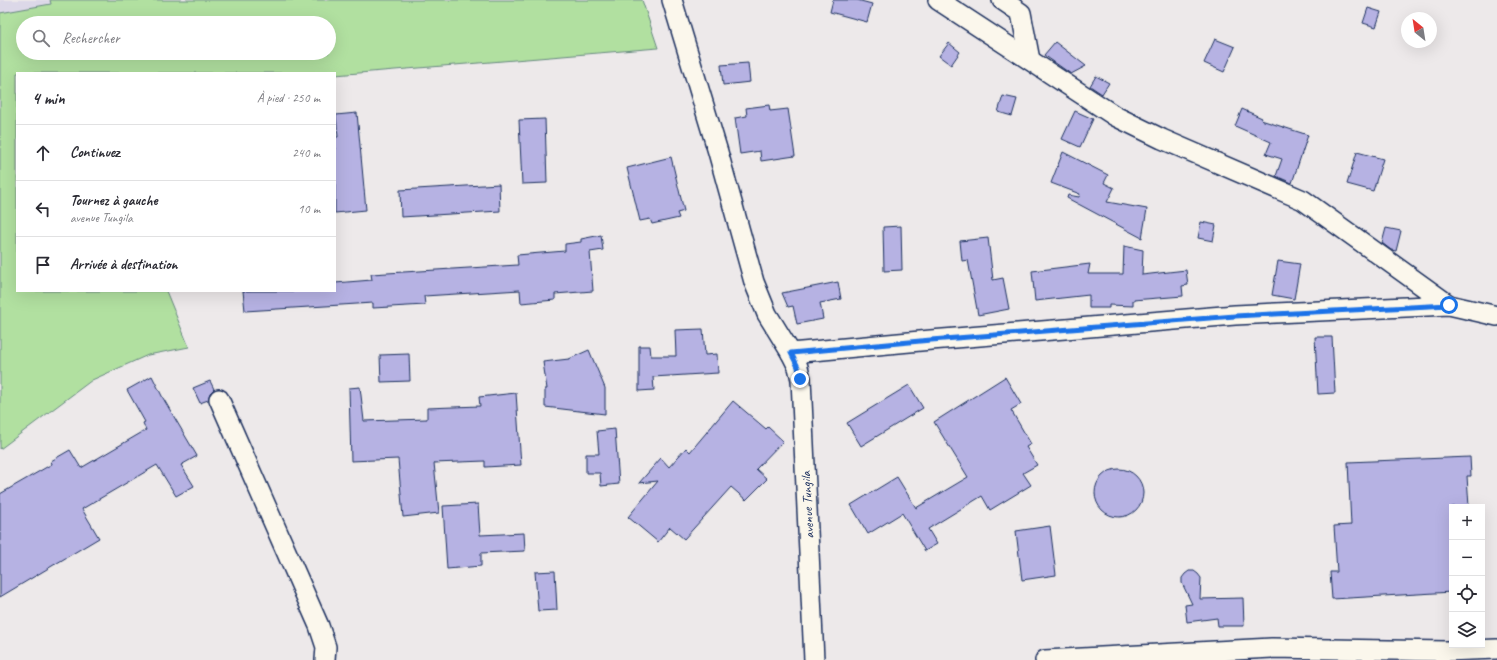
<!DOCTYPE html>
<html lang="fr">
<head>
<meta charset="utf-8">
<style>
  body { margin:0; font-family:Caveat,sans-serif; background:#f7f7f7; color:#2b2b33 }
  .controls { position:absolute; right:12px; bottom:12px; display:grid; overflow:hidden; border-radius:0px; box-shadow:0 4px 16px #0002 }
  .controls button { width:36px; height:36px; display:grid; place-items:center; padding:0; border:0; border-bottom:1px solid #e1e1e2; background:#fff; color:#2b2b33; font:20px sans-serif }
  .compass { position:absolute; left:1401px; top:12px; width:36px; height:36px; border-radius:50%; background:#fff; box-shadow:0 4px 16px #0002; rotate:330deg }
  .stop { position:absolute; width:12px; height:12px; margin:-9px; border:3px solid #1a73e8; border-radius:50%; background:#fff }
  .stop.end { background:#1a73e8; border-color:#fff; box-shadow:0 1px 4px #0008 }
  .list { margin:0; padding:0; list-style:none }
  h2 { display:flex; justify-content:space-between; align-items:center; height:52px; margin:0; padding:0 16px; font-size:17px }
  h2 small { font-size:13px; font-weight:400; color:#7c7c81 }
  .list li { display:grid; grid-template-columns:26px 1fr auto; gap:12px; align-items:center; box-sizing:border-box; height:56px; padding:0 16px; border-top:1px solid #e1e1e2 }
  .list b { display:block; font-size:15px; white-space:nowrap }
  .list p { margin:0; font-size:13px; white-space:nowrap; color:#7c7c81 }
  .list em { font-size:13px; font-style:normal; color:#7c7c81 }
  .icon { flex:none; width:22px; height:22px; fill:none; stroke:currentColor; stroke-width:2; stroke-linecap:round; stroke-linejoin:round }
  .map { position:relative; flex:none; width:1497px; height:660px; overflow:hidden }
  .search { position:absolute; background:#fff; box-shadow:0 4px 16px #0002; left:16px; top:16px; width:320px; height:44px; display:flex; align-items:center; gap:10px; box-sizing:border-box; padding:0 14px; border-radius:22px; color:#7c7c81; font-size:15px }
  .panel { position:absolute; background:#fff; box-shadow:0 4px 16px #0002; left:16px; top:72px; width:320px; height:220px; border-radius:0px }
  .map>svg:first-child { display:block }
  .built { fill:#dcd8e8 }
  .green { fill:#b1e0a0; stroke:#66887f; fill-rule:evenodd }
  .building { fill:#b6b2e3; stroke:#1b2f5e }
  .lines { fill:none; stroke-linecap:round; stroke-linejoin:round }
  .minor-casing { stroke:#1b2f5e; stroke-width:22 }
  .minor { stroke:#fbf7ec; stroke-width:19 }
  .route { stroke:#1a73e8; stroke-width:5 }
  .labels { text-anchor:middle; stroke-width:4; stroke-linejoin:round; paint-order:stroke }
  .street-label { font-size:14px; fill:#1b2f5e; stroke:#fbf7ec }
</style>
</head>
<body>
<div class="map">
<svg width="1497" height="660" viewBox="0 0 1497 660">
  <rect width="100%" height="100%" fill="#ede9ea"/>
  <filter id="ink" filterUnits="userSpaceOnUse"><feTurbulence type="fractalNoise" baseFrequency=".025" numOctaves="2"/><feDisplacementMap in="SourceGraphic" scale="8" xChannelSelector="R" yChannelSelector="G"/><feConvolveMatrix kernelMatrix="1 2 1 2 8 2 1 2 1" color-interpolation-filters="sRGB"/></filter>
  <g filter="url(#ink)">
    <path class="built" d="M 0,0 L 50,0 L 51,4 L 0,16 Z"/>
    <path class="green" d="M 50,0 L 642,0 L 658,48 L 335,75 L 335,73 L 17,73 L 17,291 L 166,291 L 189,347 L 148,355 L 92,380 L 0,449 L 0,13 L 51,4 ZM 23,23 L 329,23 L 329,53 L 23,53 Z"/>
    <g class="building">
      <path d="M 833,0 L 857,0 L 872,4 L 867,22 L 830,12 Z"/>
      <path d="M 1368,8 L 1381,12 L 1376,27 L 1363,23 Z"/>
      <path d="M 1215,39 L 1235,47 L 1224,72 L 1204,63 Z"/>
      <path d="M 1055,42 L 1086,66 L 1071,74 L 1044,55 Z"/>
      <path d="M 949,43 L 960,52 L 951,65 L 939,56 Z"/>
      <path d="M 748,63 L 750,82 L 723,85 L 721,65 Z"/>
      <path d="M 1096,76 L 1109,83 L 1102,94 L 1090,86 Z"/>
      <path d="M 1003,96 L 1017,99 L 1012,116 L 998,112 Z"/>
      <path d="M 769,105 L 770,111 L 788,109 L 795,156 L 761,161 L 760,151 L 740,154 L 735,118 L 747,116 L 746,108 Z"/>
      <path d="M 1242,109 L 1262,118 L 1261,120 L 1308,135 L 1292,183 L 1276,176 L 1282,159 L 1266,154 L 1271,142 L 1235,126 Z"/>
      <path d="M 1075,111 L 1093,119 L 1080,147 L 1062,139 Z"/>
      <path d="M 357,113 L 366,210 L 335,213 L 335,137 L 338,137 L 336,115 Z"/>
      <path d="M 545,119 L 547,183 L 522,184 L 519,120 Z"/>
      <path d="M 1063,152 L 1108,175 L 1104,183 L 1114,188 L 1107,202 L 1147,209 L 1142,238 L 1067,198 L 1068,195 L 1079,197 L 1080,194 L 1051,183 Z"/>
      <path d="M 1357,152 L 1383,159 L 1373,191 L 1347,184 Z"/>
      <path d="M 671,157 L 684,211 L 677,213 L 679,218 L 652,224 L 650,219 L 640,221 L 627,168 Z"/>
      <path d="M 499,184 L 500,211 L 401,217 L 400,190 Z"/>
      <path d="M 1201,222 L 1216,225 L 1213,241 L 1198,238 Z"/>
      <path d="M 901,226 L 902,270 L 884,271 L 883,227 Z"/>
      <path d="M 1386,228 L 1401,231 L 1396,251 L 1391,250 L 1382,243 Z"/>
      <path d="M 601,235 L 603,250 L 590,252 L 593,291 L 555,294 L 555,300 L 521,303 L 520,290 L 424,296 L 425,305 L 373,308 L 373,303 L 245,311 L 243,291 L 335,291 L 335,283 L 372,280 L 371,274 L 518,265 L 517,255 L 565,251 L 565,244 L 581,242 L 581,239 Z"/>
      <path d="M 988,238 L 993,280 L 1003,278 L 1009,309 L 978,315 L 968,260 L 962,261 L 960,241 Z"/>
      <path d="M 1124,246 L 1143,250 L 1142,275 L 1186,270 L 1188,285 L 1182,286 L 1183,296 L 1133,300 L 1133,306 L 1109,305 L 1109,308 L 1089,308 L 1089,295 L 1035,301 L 1032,271 L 1090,264 L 1088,274 L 1123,274 Z"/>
      <path d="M 1278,261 L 1300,264 L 1294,299 L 1272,295 Z"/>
      <path d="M 838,282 L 841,299 L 820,303 L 823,319 L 797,324 L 793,306 L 788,307 L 782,293 Z"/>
      <path d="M 703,329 L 705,355 L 717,354 L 718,373 L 653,377 L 654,390 L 639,391 L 639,346 L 650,346 L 651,356 L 676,356 L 675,330 Z"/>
      <path d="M 1315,337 L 1332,337 L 1335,393 L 1318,394 Z"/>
      <path d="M 589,350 L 605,388 L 605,414 L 545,407 L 545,389 L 547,389 L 543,362 L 569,359 Z"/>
      <path d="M 409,354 L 410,381 L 381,382 L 380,355 Z"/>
      <path d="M 152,376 L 163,398 L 197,456 L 181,465 L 194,486 L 176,496 L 157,465 L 82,509 L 99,538 L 0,597 L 0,494 L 52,464 L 51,461 L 70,450 L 81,468 L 146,430 L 143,423 L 145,422 L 127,390 Z"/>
      <path d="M 1005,377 L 1021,404 L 1011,410 L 1031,444 L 1026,447 L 1037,465 L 1023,473 L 1031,485 L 990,510 L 982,496 L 928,529 L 937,544 L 925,551 L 902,513 L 868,534 L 851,505 L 897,477 L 916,508 L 968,477 L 934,422 Z"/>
      <path d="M 210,381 L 214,389 L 210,393 L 208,400 L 200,403 L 193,388 Z"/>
      <path d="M 909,385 L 923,408 L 861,446 L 847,423 Z"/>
      <path d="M 360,387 L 364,421 L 427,419 L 427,408 L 480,406 L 479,397 L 516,393 L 521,465 L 485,467 L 485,461 L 434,463 L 439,513 L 403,517 L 398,459 L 351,461 L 349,388 Z"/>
      <path d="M 733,401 L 766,429 L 768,427 L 783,441 L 756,469 L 767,479 L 746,500 L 731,487 L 684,539 L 670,527 L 658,542 L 628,517 L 658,481 L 639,483 L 661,458 L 669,467 L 686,448 L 690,452 Z"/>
      <path d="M 615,429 L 619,484 L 601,486 L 600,473 L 586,473 L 586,454 L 599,454 L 597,431 Z"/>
      <path d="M 1470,457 L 1471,476 L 1467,476 L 1469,507 L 1452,507 L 1452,592 L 1332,599 L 1330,572 L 1337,572 L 1334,526 L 1351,525 L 1348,462 Z"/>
      <circle cx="1119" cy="493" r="24"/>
      <path d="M 478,504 L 480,535 L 524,533 L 525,551 L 481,553 L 481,566 L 447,569 L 443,506 Z"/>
      <path d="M 1050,526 L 1056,575 L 1022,580 L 1016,531 Z"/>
      <path d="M 555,571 L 557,610 L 538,611 L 535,572 Z"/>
      <path d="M 1189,571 L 1194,571 L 1198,574 L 1201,578 L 1200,599 L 1243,598 L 1244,626 L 1218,626 L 1217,618 L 1187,622 L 1185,605 L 1192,604 L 1182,583 L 1182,578 L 1185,574 Z"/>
    </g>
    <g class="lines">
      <g class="minor-casing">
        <g id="minor">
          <path d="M 672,0 L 718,152 L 754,282 L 767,314 L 791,353 L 798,367 L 801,379 L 814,660"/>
          <path d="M 938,0 L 1115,116 L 1162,139 L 1303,200 L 1449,305"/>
          <path d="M 1002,0 L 1021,13 L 1030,60"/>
          <path d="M 791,353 L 931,340 L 1235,315 L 1449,305 L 1497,316"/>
          <path d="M 219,399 L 319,626 L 326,647 L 325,660"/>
          <path d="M 1045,660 L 1272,648 L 1446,651 L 1497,649"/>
        </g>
      </g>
      <use href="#minor" class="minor"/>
    </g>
  </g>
  <g class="lines" filter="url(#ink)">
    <path class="route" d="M 800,379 L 798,367 L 791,353 L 931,340 L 1235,316 L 1449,305"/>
  </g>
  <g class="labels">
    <g class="street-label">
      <text transform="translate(807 505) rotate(-93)" y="5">avenue Tungila</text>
    </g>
  </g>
</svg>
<div class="controls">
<button>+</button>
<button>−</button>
<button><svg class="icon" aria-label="locate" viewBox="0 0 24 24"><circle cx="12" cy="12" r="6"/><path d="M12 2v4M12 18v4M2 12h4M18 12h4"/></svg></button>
<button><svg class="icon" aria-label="layers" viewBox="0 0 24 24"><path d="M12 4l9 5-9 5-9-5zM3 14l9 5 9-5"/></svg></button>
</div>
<svg class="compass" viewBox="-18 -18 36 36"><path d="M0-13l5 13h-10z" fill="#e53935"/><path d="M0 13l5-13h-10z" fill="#7c7c81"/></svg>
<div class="stop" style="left:1449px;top:305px"></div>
<div class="stop end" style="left:800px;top:379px"></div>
<div class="search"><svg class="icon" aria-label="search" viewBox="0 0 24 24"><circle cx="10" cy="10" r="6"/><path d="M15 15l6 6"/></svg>Rechercher</div>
<section class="panel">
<h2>4 min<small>À pied · 250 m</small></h2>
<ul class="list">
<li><svg class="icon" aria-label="ahead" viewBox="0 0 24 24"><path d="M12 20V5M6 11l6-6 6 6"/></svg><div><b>Continuez</b></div><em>240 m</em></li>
<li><svg class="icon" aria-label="left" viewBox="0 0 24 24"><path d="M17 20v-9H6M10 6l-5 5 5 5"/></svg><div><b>Tournez à gauche</b><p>avenue Tungila</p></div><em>10 m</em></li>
<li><svg class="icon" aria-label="arrive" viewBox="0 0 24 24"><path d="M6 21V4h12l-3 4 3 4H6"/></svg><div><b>Arrivée à destination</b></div></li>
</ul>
</section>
</div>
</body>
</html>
